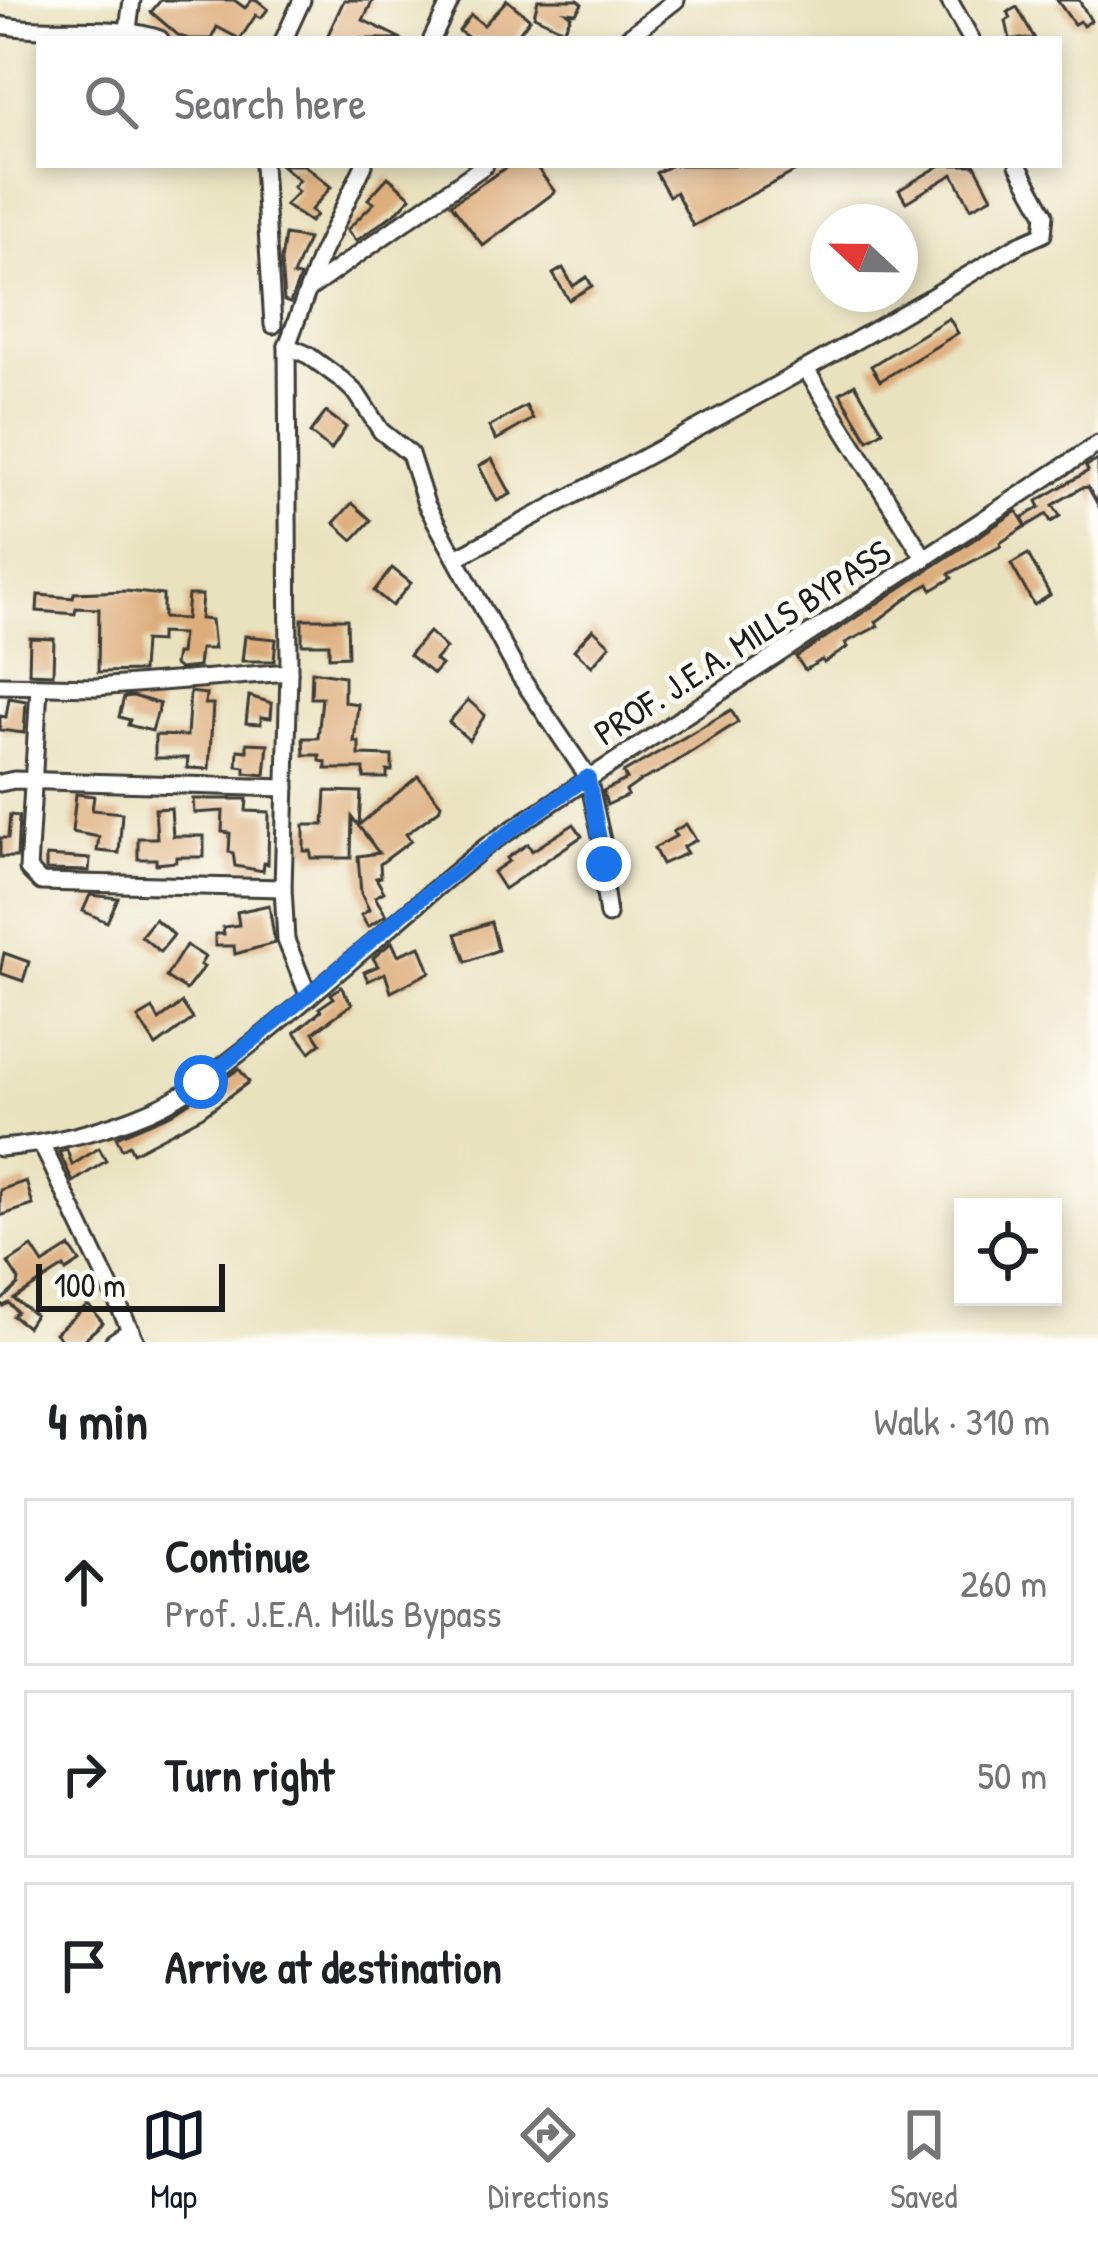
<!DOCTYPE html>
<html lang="en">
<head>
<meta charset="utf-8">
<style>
  body { margin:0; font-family:"Patrick Hand",sans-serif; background:#f6f6f6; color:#202124 }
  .controls { position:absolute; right:36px; bottom:36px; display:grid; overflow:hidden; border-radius:0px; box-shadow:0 6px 18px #0003 }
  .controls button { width:108px; height:108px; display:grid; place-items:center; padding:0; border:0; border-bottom:3px solid #e0e0e0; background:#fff; color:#202124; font:60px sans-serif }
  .compass { position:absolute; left:810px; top:204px; width:108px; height:108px; border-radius:50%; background:#fff; box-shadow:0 6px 18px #0003; rotate:292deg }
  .scale { position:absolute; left:36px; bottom:30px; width:189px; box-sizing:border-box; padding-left:12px; border:6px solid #1c1c1c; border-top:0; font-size:33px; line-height:42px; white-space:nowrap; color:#1c1c1c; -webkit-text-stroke:9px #fdfcf7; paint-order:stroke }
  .stop { position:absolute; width:36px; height:36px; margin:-27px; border:9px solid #1a73e8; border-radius:50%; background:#fff }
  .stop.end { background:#1a73e8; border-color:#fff; box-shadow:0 3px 12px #0008 }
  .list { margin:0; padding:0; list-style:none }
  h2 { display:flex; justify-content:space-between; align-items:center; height:156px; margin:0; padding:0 48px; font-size:51px }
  h2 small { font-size:39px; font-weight:400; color:#757577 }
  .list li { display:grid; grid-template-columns:78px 1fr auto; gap:36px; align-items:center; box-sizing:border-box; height:168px; margin:0 24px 24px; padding:0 24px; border:3px solid #e0e0e0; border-radius:0px }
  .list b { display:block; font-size:45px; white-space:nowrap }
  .list p { margin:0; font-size:39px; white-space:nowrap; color:#757577 }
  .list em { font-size:39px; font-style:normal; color:#757577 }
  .icon { flex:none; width:66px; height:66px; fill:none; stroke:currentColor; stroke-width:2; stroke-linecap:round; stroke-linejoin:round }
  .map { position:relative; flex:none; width:1098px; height:1342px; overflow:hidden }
  .search { position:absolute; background:#fff; box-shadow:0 6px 18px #0003; left:36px; right:36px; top:36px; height:132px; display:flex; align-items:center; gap:30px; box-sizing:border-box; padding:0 42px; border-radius:0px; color:#757577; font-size:45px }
  .sheet { height:732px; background:#fff }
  nav { display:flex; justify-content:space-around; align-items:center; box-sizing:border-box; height:168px; border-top:3px solid #e0e0e0; background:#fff; font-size:33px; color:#757577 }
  nav a { display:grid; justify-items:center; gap:6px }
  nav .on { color:#111827 }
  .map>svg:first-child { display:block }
  .building { fill:#ddad7b }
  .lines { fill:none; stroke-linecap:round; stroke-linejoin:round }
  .minor-casing { stroke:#3b3a34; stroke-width:21 }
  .minor { stroke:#fff; stroke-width:15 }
  .route { stroke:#1a73e8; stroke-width:15 }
  .labels { text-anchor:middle; stroke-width:10; stroke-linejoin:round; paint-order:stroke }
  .street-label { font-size:36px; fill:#1c1c1c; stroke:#fdfcf7 }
</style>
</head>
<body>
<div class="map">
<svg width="1098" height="1342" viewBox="0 0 1098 1342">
  <rect width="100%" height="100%" fill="#fdfcf7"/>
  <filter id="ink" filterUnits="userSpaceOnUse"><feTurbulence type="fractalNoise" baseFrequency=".00833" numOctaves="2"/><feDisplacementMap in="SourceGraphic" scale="24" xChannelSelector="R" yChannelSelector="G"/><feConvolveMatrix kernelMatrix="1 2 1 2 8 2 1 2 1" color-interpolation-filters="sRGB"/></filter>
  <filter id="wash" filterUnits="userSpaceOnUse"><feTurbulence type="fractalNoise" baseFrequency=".004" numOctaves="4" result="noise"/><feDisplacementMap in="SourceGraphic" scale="48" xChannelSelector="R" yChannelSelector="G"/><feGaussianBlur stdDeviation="2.7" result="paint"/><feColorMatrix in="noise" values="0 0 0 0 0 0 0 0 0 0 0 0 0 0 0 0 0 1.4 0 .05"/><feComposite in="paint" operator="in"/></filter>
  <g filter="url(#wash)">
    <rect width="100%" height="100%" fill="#e9e2bf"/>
    <g id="blocks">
      <g class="building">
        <path d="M 161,0 L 234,0 L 245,8 L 252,0 L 257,0 L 268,9 L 261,18 L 256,15 L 240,39 L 217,27 L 211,39 L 189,39 L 179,36 L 151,12 Z"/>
        <path d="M 344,0 L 373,0 L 363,20 L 402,39 L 326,39 Z"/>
        <path d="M 507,0 L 530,19 L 514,39 L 470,39 L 459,31 L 471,15 L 484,25 Z"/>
        <path d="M 538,0 L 578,0 L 582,4 L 576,13 L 566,12 L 571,16 L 564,30 L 534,16 Z"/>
        <path d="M 1057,0 L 1079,0 L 1091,21 L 1083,26 L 1080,21 L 1074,24 Z"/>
        <path d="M 1017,7 L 1035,39 L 1010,39 L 1006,21 L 1011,18 L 1008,12 Z"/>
        <path d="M 281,165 L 304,165 L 331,187 L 311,210 L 316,215 L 310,222 L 285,205 L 298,192 L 293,187 L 299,180 Z"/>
        <path d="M 510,165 L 535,165 L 555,192 L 483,246 L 451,204 Z"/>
        <path d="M 672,165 L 807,165 L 693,226 L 676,192 L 669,196 L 656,173 Z"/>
        <path d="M 941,165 L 975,165 L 992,197 L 971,208 L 953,174 L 906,202 L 899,190 Z"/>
        <path d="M 388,177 L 411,197 L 398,211 L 356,241 L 347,230 L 374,203 L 368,199 Z"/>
        <path d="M 285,235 L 308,239 L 293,276 L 300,277 L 290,303 L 284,301 L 281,261 Z"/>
        <path d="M 563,268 L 573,286 L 587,277 L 592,286 L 569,300 L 553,274 Z"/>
        <path d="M 949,318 L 958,333 L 880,381 L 871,366 Z"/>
        <path d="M 855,384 L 883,431 L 868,440 L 840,393 Z"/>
        <path d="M 526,406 L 533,419 L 496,440 L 489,427 Z"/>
        <path d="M 326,412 L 346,427 L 331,450 L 310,433 Z"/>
        <path d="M 492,459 L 511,494 L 497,501 L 479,466 Z"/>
        <path d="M 1098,460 L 1098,505 L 1088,487 L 1081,488 L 1053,505 L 1060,516 L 1051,522 L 1047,514 L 1027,526 L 1022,518 L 1040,507 L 1037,501 L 1088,471 L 1086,466 Z"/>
        <path d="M 352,503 L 371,520 L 353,540 L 334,523 Z"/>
        <path d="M 1017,511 L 1026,526 L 1000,543 L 1001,546 L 949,574 L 952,578 L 932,590 L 929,584 L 918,590 L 876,622 L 878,626 L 845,643 L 848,647 L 824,663 L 822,660 L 805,670 L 796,657 Z"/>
        <path d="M 1028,554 L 1050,595 L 1034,605 L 1011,564 Z"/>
        <path d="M 392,568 L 411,583 L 392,606 L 374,591 Z"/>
        <path d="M 126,591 L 163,595 L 163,618 L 186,619 L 188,595 L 202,595 L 200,619 L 211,620 L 214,649 L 200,649 L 198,667 L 179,669 L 174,665 L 176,654 L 180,654 L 182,634 L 160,633 L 160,642 L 144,641 L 142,671 L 98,672 L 99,609 L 76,608 L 75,614 L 37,611 L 38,595 L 73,598 L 74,593 Z"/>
        <path d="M 302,619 L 347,619 L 348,656 L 329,657 L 329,644 L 302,644 Z"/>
        <path d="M 593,629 L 610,645 L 592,666 L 574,650 Z"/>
        <path d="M 429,632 L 446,648 L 435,660 L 441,665 L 433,674 L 409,655 Z"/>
        <path d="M 245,636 L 276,639 L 274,661 L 242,661 Z"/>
        <path d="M 30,638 L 54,639 L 53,674 L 29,673 Z"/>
        <path d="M 312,671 L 344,676 L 344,702 L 358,704 L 354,742 L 359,742 L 359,755 L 392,756 L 392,771 L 387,771 L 387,778 L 364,778 L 364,769 L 326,769 L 326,762 L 320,761 L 320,755 L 304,755 L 303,738 L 318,738 L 322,698 L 311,698 Z"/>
        <path d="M 190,692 L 206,694 L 205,704 L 213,704 L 209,769 L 187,768 L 188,758 L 155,758 L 155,735 L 187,736 Z"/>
        <path d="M 133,696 L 160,704 L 152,731 L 128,725 L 130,720 L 119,717 L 124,697 Z"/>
        <path d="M 249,696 L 272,703 L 271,718 L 261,717 L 261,724 L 246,723 Z"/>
        <path d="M 9,698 L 26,701 L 24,733 L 0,730 L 0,716 L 6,717 Z"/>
        <path d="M 468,700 L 485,715 L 469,740 L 449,722 Z"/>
        <path d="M 731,710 L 738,722 L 663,770 L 640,781 L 626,791 L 628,795 L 607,805 L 603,791 L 627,779 L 623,773 Z"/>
        <path d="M 247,743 L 268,744 L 265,775 L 245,773 L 245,767 L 237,766 L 238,750 L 247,751 Z"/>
        <path d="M 418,776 L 441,804 L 439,810 L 406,834 L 411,841 L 380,864 L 381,877 L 376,878 L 384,892 L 375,897 L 386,915 L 368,927 L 361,915 L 369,910 L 361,893 L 358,856 L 379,853 L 352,817 L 351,858 L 311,858 L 311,851 L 304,851 L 304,825 L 324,825 L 326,791 L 361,792 L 359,825 Z"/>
        <path d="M 76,794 L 94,796 L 92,810 L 122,813 L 119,853 L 97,851 L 99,837 L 72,832 Z"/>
        <path d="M 193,799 L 247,799 L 246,811 L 269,812 L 268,864 L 264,863 L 263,871 L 235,866 L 233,853 L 229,852 L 230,833 L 222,832 L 223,811 L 194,813 Z"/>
        <path d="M 171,808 L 173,836 L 204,836 L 204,857 L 176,857 L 176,862 L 156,864 L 156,859 L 138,859 L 138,838 L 157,838 L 155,809 Z"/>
        <path d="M 10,815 L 19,816 L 17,857 L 0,857 L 0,838 L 8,838 Z"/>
        <path d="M 574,824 L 582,836 L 504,889 L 493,872 L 509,861 L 507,858 L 528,844 L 532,851 Z"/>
        <path d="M 686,824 L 696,840 L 683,847 L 687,853 L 662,864 L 654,848 L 676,836 L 673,832 Z"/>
        <path d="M 46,856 L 90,859 L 89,871 L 46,870 Z"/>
        <path d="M 90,895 L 118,898 L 107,922 L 83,911 Z"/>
        <path d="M 269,905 L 275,943 L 235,954 L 234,946 L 215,946 L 215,934 L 224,934 L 223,927 L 239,925 L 237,912 Z"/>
        <path d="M 155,919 L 174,935 L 160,952 L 141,936 Z"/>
        <path d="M 491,922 L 498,950 L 466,962 L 456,934 Z"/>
        <path d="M 392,942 L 398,955 L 420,946 L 430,972 L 391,992 L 385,973 L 368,981 L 364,972 L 378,966 L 373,958 Z"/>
        <path d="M 186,945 L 205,957 L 200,965 L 204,967 L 186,990 L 166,977 Z"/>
        <path d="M 4,953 L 29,962 L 23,981 L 0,973 Z"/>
        <path d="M 341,987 L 352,1004 L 314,1032 L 321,1043 L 310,1052 L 295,1032 L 321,1011 L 319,1008 L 334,998 L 331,994 Z"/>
        <path d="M 182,1003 L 193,1019 L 156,1046 L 138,1018 L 153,1009 L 159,1020 Z"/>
        <path d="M 239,1069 L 249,1082 L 203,1116 L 133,1153 L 129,1145 L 122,1149 L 116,1137 L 171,1114 Z"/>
        <path d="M 99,1148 L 106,1161 L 73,1182 L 59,1152 L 67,1150 L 72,1165 Z"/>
        <path d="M 26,1181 L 33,1205 L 0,1216 L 0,1190 Z"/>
        <path d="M 32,1247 L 43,1264 L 70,1247 L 80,1262 L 66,1271 L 64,1267 L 14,1299 L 35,1315 L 27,1327 L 13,1316 L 17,1312 L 9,1303 L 3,1306 L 0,1302 L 18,1285 L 19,1280 L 8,1263 Z"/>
        <path d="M 88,1305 L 103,1323 L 81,1342 L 63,1342 L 55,1333 Z"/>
      </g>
    </g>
  </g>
  <g filter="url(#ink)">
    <use href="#blocks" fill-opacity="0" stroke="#3b3a34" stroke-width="3"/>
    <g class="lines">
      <g class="minor-casing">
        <g id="minor">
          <path d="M 949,0 L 971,39"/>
          <path d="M 0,25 C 53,35 109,22 160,39"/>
          <path d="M 128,29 L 132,0"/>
          <path d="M 284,39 L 302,0"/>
          <path d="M 432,39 L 451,0"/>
          <path d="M 626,39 L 676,0"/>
          <path d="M 263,165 L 273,325"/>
          <path d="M 309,289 L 485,165"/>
          <path d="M 287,346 L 308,355 L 342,380 L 357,394 L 381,431 L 410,454 L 426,504 L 519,675 L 588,777 L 605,854 L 603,879 L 608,915"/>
          <path d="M 807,371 L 925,559"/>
          <path d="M 456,558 C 645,457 835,357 1018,245 L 1043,234 L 1045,214 L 1018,165"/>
          <path d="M 0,685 L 96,687 L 289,672"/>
          <path d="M 39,687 L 28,869 L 41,882 L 283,888"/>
          <path d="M 0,783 L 14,780 L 286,788"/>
          <path d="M 309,997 L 286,940 L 283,888 L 289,672 L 287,346 L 320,257 L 364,165"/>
          <path d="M 42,1145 L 136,1342"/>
          <path d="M 0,1148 C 50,1144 104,1131 150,1111 C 192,1093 228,1062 264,1034 C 340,973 412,906 488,845 L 1098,444"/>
          <path d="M 113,1342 L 131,1330"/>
        </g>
      </g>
      <use href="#minor" class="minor"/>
    </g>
  </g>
  <g class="lines" filter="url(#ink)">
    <path class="route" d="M 201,1082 C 270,1029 334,972 401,915 C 460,865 524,821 588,777 L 604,864"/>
  </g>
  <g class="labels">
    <g class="street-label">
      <text transform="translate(742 642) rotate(-33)" y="13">PROF. J.E.A. MILLS BYPASS</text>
    </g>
  </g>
</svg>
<div class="controls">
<button><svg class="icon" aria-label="locate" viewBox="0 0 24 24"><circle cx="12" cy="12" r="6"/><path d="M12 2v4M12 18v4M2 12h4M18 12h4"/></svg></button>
</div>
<svg class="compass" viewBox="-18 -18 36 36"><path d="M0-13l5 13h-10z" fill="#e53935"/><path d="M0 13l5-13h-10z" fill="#757577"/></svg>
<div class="scale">100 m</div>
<div class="stop" style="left:201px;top:1082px"></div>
<div class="stop end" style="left:604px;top:864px"></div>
<div class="search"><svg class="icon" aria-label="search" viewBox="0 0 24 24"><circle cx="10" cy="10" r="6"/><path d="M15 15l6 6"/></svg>Search here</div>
</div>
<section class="sheet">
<h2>4 min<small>Walk · 310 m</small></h2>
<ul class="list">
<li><svg class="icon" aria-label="ahead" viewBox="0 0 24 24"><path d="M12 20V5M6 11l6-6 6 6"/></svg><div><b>Continue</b><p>Prof. J.E.A. Mills Bypass</p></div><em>260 m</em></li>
<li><svg class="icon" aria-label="right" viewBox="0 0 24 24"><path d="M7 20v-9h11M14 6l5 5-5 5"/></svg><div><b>Turn right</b></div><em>50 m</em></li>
<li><svg class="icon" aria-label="arrive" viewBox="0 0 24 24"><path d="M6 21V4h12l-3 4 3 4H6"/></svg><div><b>Arrive at destination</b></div></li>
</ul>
</section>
<nav>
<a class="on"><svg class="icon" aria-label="map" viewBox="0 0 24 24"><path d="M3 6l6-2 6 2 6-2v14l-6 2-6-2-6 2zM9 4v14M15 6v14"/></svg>Map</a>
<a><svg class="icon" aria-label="directions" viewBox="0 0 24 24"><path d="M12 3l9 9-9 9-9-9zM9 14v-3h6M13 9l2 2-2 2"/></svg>Directions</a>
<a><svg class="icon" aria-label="saved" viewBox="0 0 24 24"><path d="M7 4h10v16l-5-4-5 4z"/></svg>Saved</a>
</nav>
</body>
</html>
